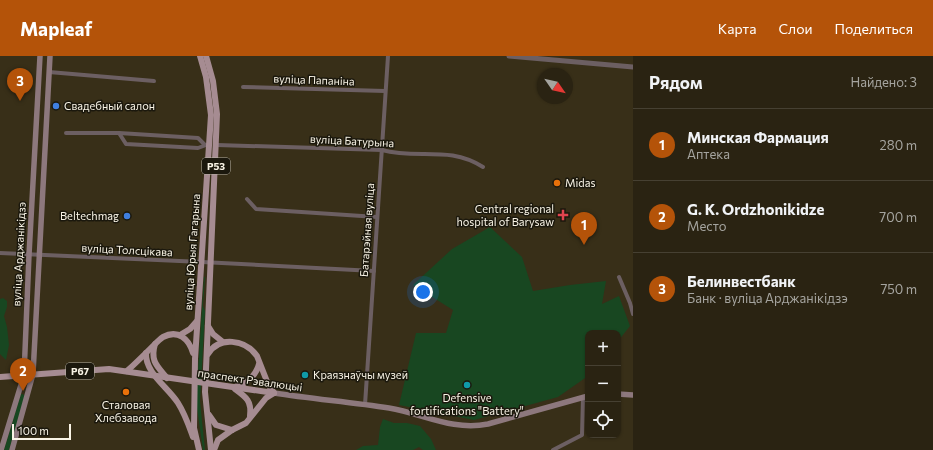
<!DOCTYPE html>
<html lang="ru">
<head>
<meta charset="utf-8">
<style>
  body { margin:0; font-family:Commissioner,sans-serif; background:#362f20; color:#f1f3f6 }
  .controls { position:absolute; right:12px; bottom:12px; display:grid; overflow:hidden; border-radius:8px; box-shadow:0 1px 3px #0004 }
  .controls button { width:36px; height:36px; display:grid; place-items:center; padding:0; border:0; border-bottom:1px solid #464032; background:#2a2312; color:#f1f3f6; font:20px sans-serif }
  .compass { position:absolute; left:537px; top:12px; width:36px; height:36px; border-radius:50%; background:#2a2312; box-shadow:0 1px 3px #0004; rotate:124deg }
  .scale { position:absolute; left:12px; bottom:10px; width:59px; box-sizing:border-box; padding-left:4px; border:2px solid #f9f4e6; border-top:0; font-size:11px; line-height:14px; white-space:nowrap; color:#f9f4e6; -webkit-text-stroke:3px #1b180d; paint-order:stroke }
  .you { position:absolute; left:423px; top:236px; width:14px; height:14px; margin:-10px; border:3px solid #fff; border-radius:50%; background:#1a73e8; box-shadow:0 0 0 6px #1a73e833 }
  .badge { display:grid; place-items:center; width:26px; height:26px; border-radius:50%; background:#b45309; color:#fff; font-size:13px; font-weight:700 }
  .pin { position:absolute; translate:-50% -33px; filter:drop-shadow(0 1px 2px #0008) }
  .pin::after { content:''; position:absolute; top:21px; width:14px; height:12px; background:inherit; clip-path:polygon(0 0,100% 0,50% 100%) }
  .list { margin:0; padding:0; list-style:none }
  h2 { display:flex; justify-content:space-between; align-items:center; height:52px; margin:0; padding:0 16px; font-size:17px }
  h2 small { font-size:13px; font-weight:400; color:#a5a49f }
  .list li { display:grid; grid-template-columns:26px 1fr auto; gap:12px; align-items:center; box-sizing:border-box; height:72px; padding:0 16px; border-top:1px solid #464032 }
  .list b { display:block; font-size:15px; white-space:nowrap }
  .list p { margin:0; font-size:13px; white-space:nowrap; color:#a5a49f }
  .list em { font-size:13px; font-style:normal; color:#a5a49f }
  .icon { flex:none; width:22px; height:22px; fill:none; stroke:currentColor; stroke-width:2; stroke-linecap:round; stroke-linejoin:round }
  .map { position:relative; flex:none; width:633px; height:394px; overflow:hidden }
  header { display:flex; align-items:center; gap:24px; box-sizing:border-box; height:56px; padding:0 20px; background:#b45309; color:#fff }
  header strong { font-size:19px }
  nav { display:flex; gap:22px; margin-inline-start:auto; font-size:14px }
  main { display:flex }
  aside { flex:1; background:#2a2312 }
  .map>svg:first-child { display:block }
  .green { fill:#184721 }
  .lines { fill:none; stroke-linecap:round; stroke-linejoin:round }
  .minor { stroke:#6c5f62; stroke-width:4 }
  .tertiary { stroke:#6c5f62; stroke-width:5 }
  .secondary { stroke:#8d787d; stroke-width:5.5 }
  .primary { stroke:#a68c92; stroke-width:6 }
  .shop-dot { fill:#3f7fe0; stroke:#1b180d; stroke-width:1.5 }
  .food-dot { fill:#e8710a; stroke:#1b180d; stroke-width:1.5 }
  .health-dot { fill:#e0444e; stroke:#1b180d; stroke-width:1.5 }
  .culture-dot { fill:#0f9aa8; stroke:#1b180d; stroke-width:1.5 }
  .labels { text-anchor:middle; stroke-width:3; stroke-linejoin:round; paint-order:stroke }
  .shield { fill:#1b180d; stroke:#b6b2a5; stroke-width:1 }
  .shield-label { font-size:10px; font-weight:bold; fill:#f9f4e6 }
  .street-label { font-size:11px; fill:#f9f4e6; stroke:#1b180d }
  .poi-label { font-size:11px; fill:#f9f4e6; stroke:#1b180d; text-anchor:start }
</style>
</head>
<body>
<header>
<strong>Mapleaf</strong>
<nav><a>Карта</a><a>Слои</a><a>Поделиться</a></nav>
</header>
<main>
<div class="map">
<svg width="633" height="394" viewBox="0 0 633 394">
  <rect width="100%" height="100%" fill="#382f18"/>
  <g class="green">
    <path d="M 490,171 L 522,201 L 533,235 L 570,229 L 606,225 L 602,248 L 619,240 L 630,270 L 618,285 L 618,277 L 588,277 L 588,320 L 558,341 L 474,364 L 399,349 L 416,277 L 446,277 L 453,254 L 413,229 L 452,193 Z"/>
    <path d="M 204,221 L 205,221 L 203,250 L 205,255 L 200,345 L 205,394 L 203,394 L 196,345 Z"/>
    <path d="M 3,242 L 7,245 L 7,251 L 4,260 L 7,271 L 9,289 L 6,304 L 0,298 L 0,243 Z"/>
    <path d="M 21,338 L 25,339 L 9,394 L 4,394 Z"/>
    <path d="M 383,363 L 394,367 L 407,367 L 420,370 L 431,383 L 436,394 L 423,394 L 419,391 L 413,394 L 356,394 L 363,390 L 378,389 L 380,371 Z"/>
  </g>
  <g class="lines">
    <g class="minor">
      <path d="M 49,16 L 154,25"/>
      <path d="M 243,31 L 385,35"/>
      <path d="M 66,77 L 119,77 L 198,82 L 205,89"/>
      <path d="M 119,77 L 126,88 L 198,92 L 206,89"/>
      <path d="M 217,89 L 382,94 C 418,104 448,89 483,111"/>
      <path d="M 247,143 L 256,153 L 377,161"/>
      <path d="M 0,197 L 202,206 L 374,215"/>
      <path d="M 619,221 L 630,247 L 633,258"/>
      <path d="M 365,349 L 388,0"/>
      <path d="M 553,394 L 582,379 L 583,341"/>
    </g>
    <path class="tertiary" d="M 509,0 L 633,11"/>
    <g class="secondary">
      <path d="M 274,337 C 312,343 351,346 389,352 C 424,358 452,375 488,368 L 588,340"/>
      <path d="M 618,338 L 633,339"/>
      <path d="M 1,394 L 24,319 L 29,199 L 40,0"/>
      <path d="M 12,394 L 33,318 L 50,0"/>
    </g>
    <g class="primary">
      <path d="M 206,0 L 213,25 L 217,58 L 205,336 L 211,394"/>
      <path d="M 208,270 L 213,278 L 223,286"/>
      <path d="M 180,279 L 190,273 L 197,265"/>
      <path d="M 155,288 C 150,305 157,310 167,322"/>
      <path d="M 146,297 C 145,317 168,331 178,347 C 185,358 189,370 193,381"/>
      <path d="M 208,298 C 219,280 245,283 257,300 L 268,328 L 274,337"/>
      <path d="M 127,315 C 136,307 145,298 154,289 C 157,286 160,283 163,281 C 178,273 189,283 193,297"/>
      <path d="M 0,321 L 109,313 L 274,337"/>
      <path d="M 235,331 C 246,328 256,320 259,308"/>
      <path d="M 235,333 C 246,341 252,345 250,360"/>
      <path d="M 209,359 L 216,369 L 232,374"/>
      <path d="M 199,394 L 194,372 L 195,303 L 211,59 L 206,21 L 200,0"/>
      <path d="M 214,394 L 218,384 L 232,374 L 246,367 L 266,342 L 274,337"/>
    </g>
  </g>
  <g class="shop-dot">
    <circle cx="56" cy="50" r="4"/>
    <circle cx="127" cy="160" r="4"/>
  </g>
  <g class="food-dot">
    <circle cx="557" cy="127" r="4"/>
    <circle cx="126" cy="336" r="4"/>
  </g>
  <path class="health-dot" d="M561 153h4v4h4v4h-4v4h-4v-4h-4v-4h4z"/>
  <g class="culture-dot">
    <circle cx="305" cy="319" r="4"/>
    <circle cx="467" cy="329" r="4"/>
  </g>
  <g class="labels">
    <g class="shield">
      <rect x="202" y="102" width="28" height="16" rx="3"/>
      <rect x="66" y="307" width="28" height="16" rx="3"/>
    </g>
    <g class="shield-label">
      <text x="216" y="114">Р53</text>
      <text x="80" y="319">Р67</text>
    </g>
    <g class="street-label">
      <text transform="translate(314 24) rotate(2)" y="4">вуліца Папаніна</text>
      <text transform="translate(352 85) rotate(3)" y="4">вуліца Батурына</text>
      <text transform="translate(367 174) rotate(-86)" y="4">Батарэйная вуліца</text>
      <text transform="translate(127 194) rotate(3)" y="4">вуліца Толсцікава</text>
      <text transform="translate(192 196) rotate(-86)" y="4">вуліца Юрыя Гагарына</text>
      <text transform="translate(19 198) rotate(-87)" y="4">вуліца Арджанікідзэ</text>
      <text transform="translate(250 324) rotate(8)" y="4">праспект Рэвалюцыі</text>
    </g>
    <g class="poi-label">
      <text x="64" y="54">Свадебный салон</text>
      <text x="565" y="131">Midas</text>
      <text x="554" y="157" text-anchor="end">Central regional<tspan x="554" dy="13">hospital of Barysaw</tspan></text>
      <text x="119" y="164" text-anchor="end">Beltechmag</text>
      <text x="313" y="323">Краязнаўчы музей</text>
      <text x="467" y="346" text-anchor="middle">Defensive<tspan x="467" dy="13">fortifications "Battery"</tspan></text>
      <text x="126" y="353" text-anchor="middle">Сталовая<tspan x="126" dy="13">Хлебзавода</tspan></text>
    </g>
  </g>
</svg>
<div class="controls">
<button>+</button>
<button>−</button>
<button><svg class="icon" aria-label="locate" viewBox="0 0 24 24"><circle cx="12" cy="12" r="6"/><path d="M12 2v4M12 18v4M2 12h4M18 12h4"/></svg></button>
</div>
<svg class="compass" viewBox="-18 -18 36 36"><path d="M0-13l5 13h-10z" fill="#e53935"/><path d="M0 13l5-13h-10z" fill="#a5a49f"/></svg>
<div class="scale">100 m</div>
<div class="you"></div>
<div class="pin badge" style="left:584px;top:189px">1</div>
<div class="pin badge" style="left:23px;top:335px">2</div>
<div class="pin badge" style="left:20px;top:45px">3</div>
</div>
<aside>
<h2>Рядом<small>Найдено: 3</small></h2>
<ul class="list">
<li><span class="badge">1</span><div><b>Минская Фармация</b><p>Аптека</p></div><em>280 m</em></li>
<li><span class="badge">2</span><div><b>G. K. Ordzhonikidze</b><p>Место</p></div><em>700 m</em></li>
<li><span class="badge">3</span><div><b>Белинвестбанк</b><p>Банк · вуліца Арджанікідзэ</p></div><em>750 m</em></li>
</ul>
</aside>
</main>
</body>
</html>
